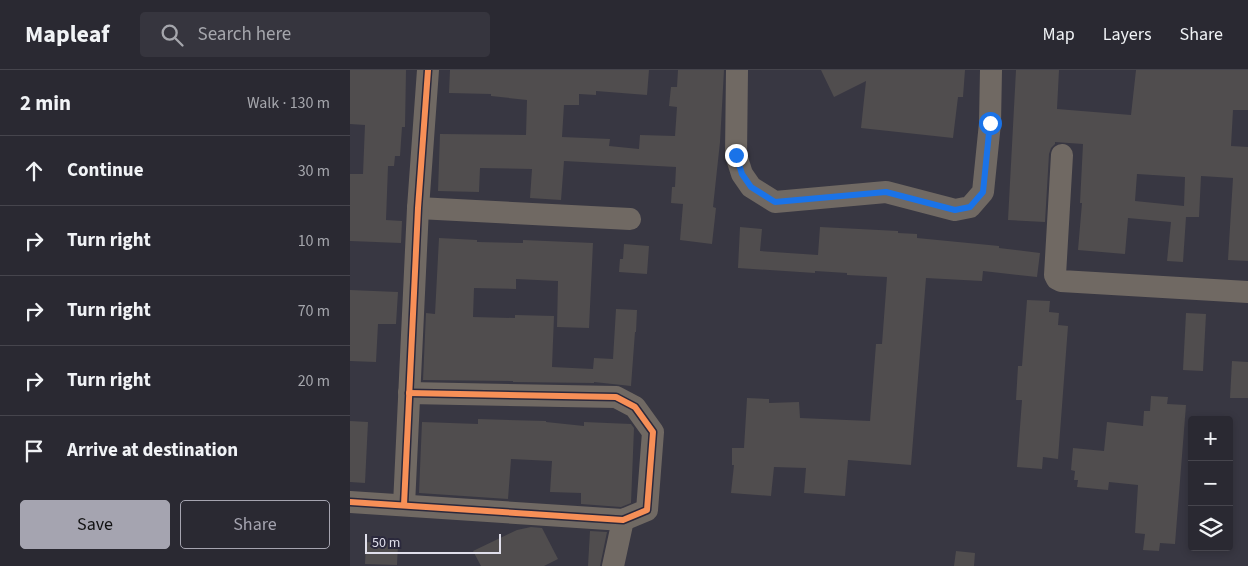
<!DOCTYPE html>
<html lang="en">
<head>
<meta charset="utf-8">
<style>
  body { margin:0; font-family:"Source Sans 3",sans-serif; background:#36353e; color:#f1f3f6 }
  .controls { position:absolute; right:15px; bottom:15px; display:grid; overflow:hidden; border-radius:5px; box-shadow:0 2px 8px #0003 }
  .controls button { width:45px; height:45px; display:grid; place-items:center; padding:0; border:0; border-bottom:1px solid #46454d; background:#2a2932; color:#f1f3f6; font:25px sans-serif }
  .scale { position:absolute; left:15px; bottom:12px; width:136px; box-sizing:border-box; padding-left:5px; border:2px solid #e0dfeb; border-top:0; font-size:14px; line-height:18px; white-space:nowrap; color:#e0dfeb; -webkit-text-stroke:4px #2b293c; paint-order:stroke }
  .stop { position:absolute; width:15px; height:15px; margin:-11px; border:4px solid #1a73e8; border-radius:50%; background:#fff }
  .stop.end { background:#1a73e8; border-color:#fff; box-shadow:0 1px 5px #0008 }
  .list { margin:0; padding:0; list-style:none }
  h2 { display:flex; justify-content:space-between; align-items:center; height:65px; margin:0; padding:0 20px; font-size:21px }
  h2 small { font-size:16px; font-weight:400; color:#a5a6ac }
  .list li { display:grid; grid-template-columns:32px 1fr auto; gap:15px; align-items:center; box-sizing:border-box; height:70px; padding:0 20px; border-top:1px solid #46454d }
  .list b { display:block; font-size:19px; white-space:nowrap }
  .list em { font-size:16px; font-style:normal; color:#a5a6ac }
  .actions { display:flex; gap:10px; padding:15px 20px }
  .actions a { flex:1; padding:11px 0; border:1px solid #a5a4b0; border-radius:5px; text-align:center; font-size:18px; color:#a5a4b0 }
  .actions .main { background:#a5a4b0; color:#111 }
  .icon { flex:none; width:28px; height:28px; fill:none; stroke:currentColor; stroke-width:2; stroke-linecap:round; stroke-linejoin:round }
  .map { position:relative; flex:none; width:898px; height:496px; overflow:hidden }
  header { display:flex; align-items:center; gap:30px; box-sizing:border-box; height:70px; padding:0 25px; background:#2a2932; border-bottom:1px solid #46454d }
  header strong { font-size:24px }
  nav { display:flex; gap:28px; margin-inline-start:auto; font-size:18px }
  .search { width:350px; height:45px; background:#36353e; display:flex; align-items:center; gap:12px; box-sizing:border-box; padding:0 18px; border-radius:5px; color:#a5a6ac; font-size:19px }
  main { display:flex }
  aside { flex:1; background:#2a2932 }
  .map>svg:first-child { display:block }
  .building { fill:#504d4e; fill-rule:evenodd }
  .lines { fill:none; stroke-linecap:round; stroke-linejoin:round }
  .minor { stroke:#706963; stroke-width:22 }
  .cycleway-casing { stroke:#2b293c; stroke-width:9 }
  .cycleway { stroke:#f78f57; stroke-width:6 }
  .route { stroke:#1a73e8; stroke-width:6 }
</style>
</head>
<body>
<header>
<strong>Mapleaf</strong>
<div class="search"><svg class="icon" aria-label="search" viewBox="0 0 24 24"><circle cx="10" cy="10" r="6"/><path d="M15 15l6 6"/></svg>Search here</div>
<nav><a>Map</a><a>Layers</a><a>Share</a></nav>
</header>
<main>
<aside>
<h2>2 min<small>Walk · 130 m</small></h2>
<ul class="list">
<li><svg class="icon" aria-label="ahead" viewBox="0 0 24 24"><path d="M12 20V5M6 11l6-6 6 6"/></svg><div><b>Continue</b></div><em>30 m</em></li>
<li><svg class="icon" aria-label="right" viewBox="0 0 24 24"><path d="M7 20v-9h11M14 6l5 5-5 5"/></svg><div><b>Turn right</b></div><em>10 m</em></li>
<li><svg class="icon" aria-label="right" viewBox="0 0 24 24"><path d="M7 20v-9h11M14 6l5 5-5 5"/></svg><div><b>Turn right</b></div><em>70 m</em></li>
<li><svg class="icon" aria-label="right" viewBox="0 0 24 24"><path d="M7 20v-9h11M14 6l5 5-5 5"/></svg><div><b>Turn right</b></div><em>20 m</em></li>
<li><svg class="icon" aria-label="arrive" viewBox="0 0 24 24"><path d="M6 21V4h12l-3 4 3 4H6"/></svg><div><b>Arrive at destination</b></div></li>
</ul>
<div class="actions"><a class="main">Save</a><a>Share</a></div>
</aside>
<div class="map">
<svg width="898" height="496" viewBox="0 0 898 496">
  <rect width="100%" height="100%" fill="#383742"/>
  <g class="building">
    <path d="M 0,0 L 56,0 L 55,57 L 52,57 L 50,86 L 45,86 L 44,96 L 38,96 L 36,150 L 52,151 L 51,173 L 0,171 L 0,104 L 13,104 L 15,55 L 0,54 Z"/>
    <path d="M 100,0 L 299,0 L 297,25 L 246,21 L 246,25 L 229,24 L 229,35 L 214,35 L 212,67 L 260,69 L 259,76 L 289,79 L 290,65 L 325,66 L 327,37 L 319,36 L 321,17 L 327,17 L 328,0 L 374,0 L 370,72 L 363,137 L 366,138 L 362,174 L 330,170 L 333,134 L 321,133 L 322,117 L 325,117 L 326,97 L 214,91 L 211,130 L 180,128 L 182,99 L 130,98 L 129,122 L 88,121 L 90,64 L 176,65 L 177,30 L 141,26 L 141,24 L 99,23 Z"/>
    <path d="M 471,0 L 615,0 L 613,27 L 608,27 L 603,68 L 511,58 L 516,11 L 484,27 Z"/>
    <path d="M 666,0 L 709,0 L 707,39 L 781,45 L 786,0 L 898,0 L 898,40 L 883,40 L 881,76 L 898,77 L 898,191 L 878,190 L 883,108 L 851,106 L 849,147 L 836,147 L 833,192 L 817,191 L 821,152 L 778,148 L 775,184 L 728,180 L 732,133 L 730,133 L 733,74 L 705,72 L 705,74 L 701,78 L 699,84 L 695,152 L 658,150 ZM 787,104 L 835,107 L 834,136 L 785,131 Z"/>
    <path d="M 390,157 L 412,159 L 410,181 L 468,185 L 470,157 L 548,161 L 548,163 L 567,164 L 567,168 L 649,176 L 649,178 L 690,183 L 687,207 L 633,201 L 632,211 L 576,208 L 561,395 L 498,390 L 495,426 L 454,423 L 456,398 L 424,397 L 421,426 L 381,423 L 384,395 L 382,395 L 382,378 L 394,378 L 397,328 L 419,329 L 419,333 L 449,332 L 450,348 L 520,351 L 526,274 L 532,274 L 537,207 L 497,205 L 497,203 L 465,201 L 465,203 L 388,198 Z"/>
    <path d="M 89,168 L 127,170 L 127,172 L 173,173 L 173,170 L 243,173 L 239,258 L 207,257 L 208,211 L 166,209 L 166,219 L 124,218 L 123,247 L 165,248 L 165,245 L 204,246 L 202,297 L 243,299 L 244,288 L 263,289 L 266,239 L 287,240 L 286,262 L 285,262 L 281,316 L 244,312 L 244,313 L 163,312 L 163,311 L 73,310 L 76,243 L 85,244 Z"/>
    <path d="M 274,174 L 299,176 L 297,204 L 269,202 L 270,189 L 273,189 Z"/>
    <path d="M 0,220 L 48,222 L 46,254 L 28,254 L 26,292 L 0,291 Z"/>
    <path d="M 677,230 L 700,231 L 699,242 L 709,243 L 708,255 L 718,256 L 708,389 L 693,387 L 692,399 L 667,397 L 672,330 L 666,330 L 668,296 L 672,296 Z"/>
    <path d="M 836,243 L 856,244 L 853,301 L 833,300 Z"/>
    <path d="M 882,291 L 898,292 L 898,328 L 880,328 Z"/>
    <path d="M 801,326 L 818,327 L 817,334 L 836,335 L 825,474 L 810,473 L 809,481 L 793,480 L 795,464 L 785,463 L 788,415 L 759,412 L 758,420 L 727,417 L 728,410 L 724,410 L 725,401 L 721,400 L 723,378 L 754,381 L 757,352 L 793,356 L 794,341 L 800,341 Z"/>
    <path d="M 128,349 L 196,351 L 196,352 L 234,356 L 234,352 L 281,354 L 284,358 L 281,433 L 271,437 L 231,434 L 231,423 L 200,422 L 202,391 L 161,389 L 158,429 L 69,423 L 72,352 L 128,354 Z"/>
    <path d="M 0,351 L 18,352 L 15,413 L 0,412 Z"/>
    <path d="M 181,457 L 192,458 L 208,489 L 194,496 L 131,496 L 123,481 L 167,460 Z"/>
    <path d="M 240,461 L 257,462 L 250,496 L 238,496 Z"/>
    <path d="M 16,472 L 48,474 L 47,495 L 15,494 Z"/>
    <path d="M 606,481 L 625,483 L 624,496 L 604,496 Z"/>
  </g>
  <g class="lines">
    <g class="minor">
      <path d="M 387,0 L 386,85 L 392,104 L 401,117 L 425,132 L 536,122 L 605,140 L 620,137 L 633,122 L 640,53 L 641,0"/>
      <path d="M 712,85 L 705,205 L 707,209 L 711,211 L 898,222"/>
      <path d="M 68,138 L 280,149"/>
      <path d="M 0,432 L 273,450 L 297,440 L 303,362 L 285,337 L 266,327 L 59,323"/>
      <path d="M 54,435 L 68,138 L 78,0"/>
      <path d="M 263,496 L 273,450"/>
    </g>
    <g class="cycleway-casing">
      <g id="cycleway">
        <path d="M 0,432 L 273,450 L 297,440 L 303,362 L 285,337 L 266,327 L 59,323"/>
        <path d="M 54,435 L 68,138 L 78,0"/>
      </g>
    </g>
    <use href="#cycleway" class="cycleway"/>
  </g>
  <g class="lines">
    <path class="route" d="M 386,85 L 392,104 L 401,117 L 425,132 L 536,122 L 605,140 L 620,137 L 633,122 L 640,53"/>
  </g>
</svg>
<div class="controls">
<button>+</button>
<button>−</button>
<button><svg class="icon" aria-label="layers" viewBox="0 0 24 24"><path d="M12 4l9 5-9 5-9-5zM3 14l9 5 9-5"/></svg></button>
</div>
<div class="scale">50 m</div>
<div class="stop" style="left:640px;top:53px"></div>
<div class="stop end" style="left:386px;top:85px"></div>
</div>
</main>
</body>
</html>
